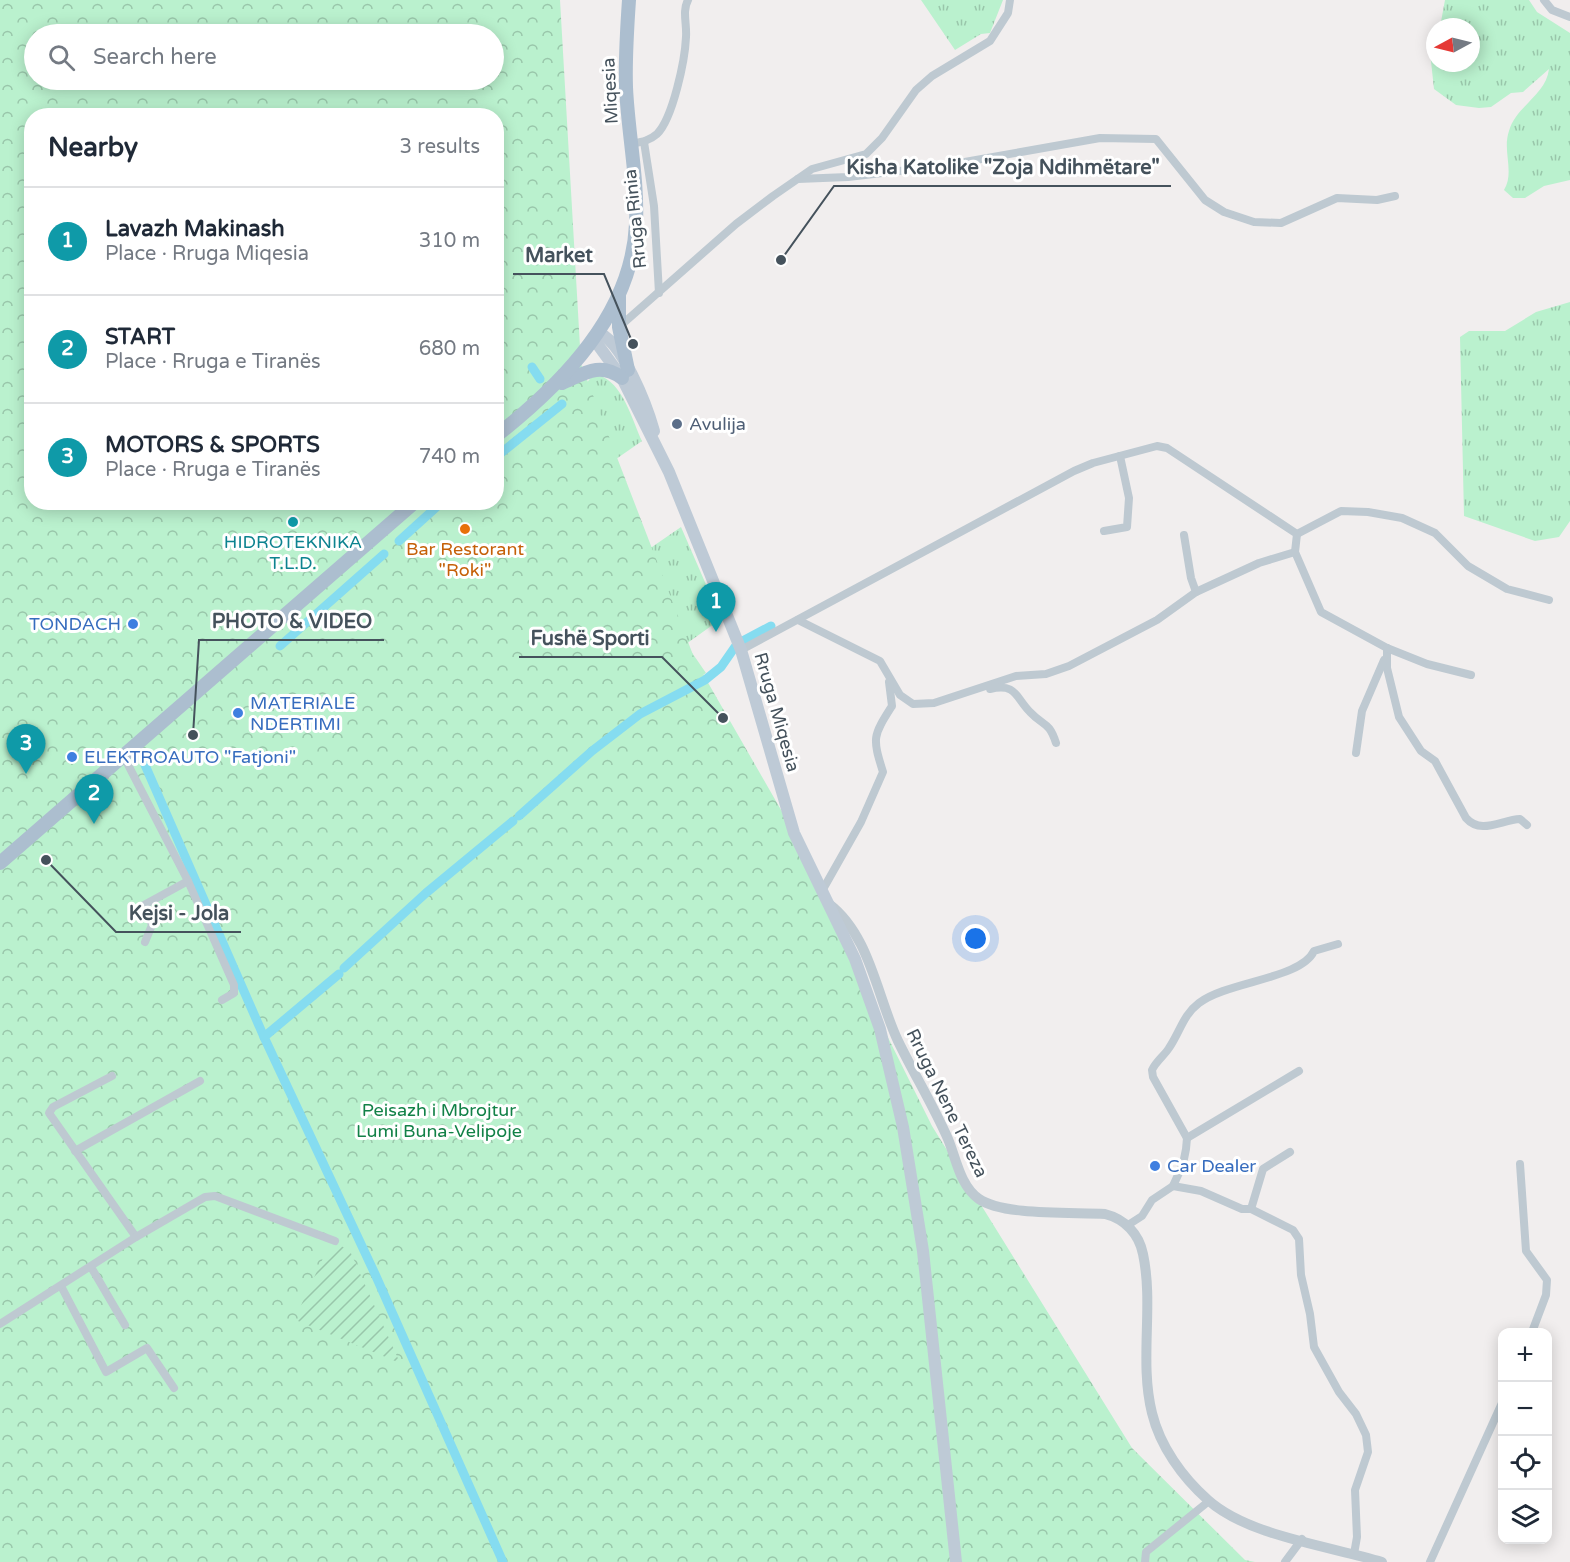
<!DOCTYPE html>
<html lang="en">
<head>
<meta charset="utf-8">
<style>
  body { margin:0; font-family:"Varela Round",sans-serif; background:#f6f6f7; color:#1f2937 }
  .controls { position:absolute; right:18px; bottom:18px; display:grid; overflow:hidden; border-radius:12px; box-shadow:0 3px 15px #0003 }
  .controls button { width:54px; height:54px; display:grid; place-items:center; padding:0; border:0; border-bottom:2px solid #e0e1e3; background:#fff; color:#1f2937; font:30px sans-serif }
  .compass { position:absolute; left:1426px; top:18px; width:54px; height:54px; border-radius:50%; background:#fff; box-shadow:0 3px 15px #0003; rotate:263deg }
  .you { position:absolute; left:976px; top:939px; width:21px; height:21px; margin:-15px; border:4px solid #fff; border-radius:50%; background:#1a73e8; box-shadow:0 0 0 9px #1a73e833 }
  .badge { display:grid; place-items:center; width:39px; height:39px; border-radius:50%; background:#0b8043; color:#fff; font-size:20px; font-weight:700 }
  .pin { position:absolute; translate:-50% -50px; filter:drop-shadow(0 2px 3px #0008) }
  .pin::after { content:''; position:absolute; top:32px; width:21px; height:18px; background:inherit; clip-path:polygon(0 0,100% 0,50% 100%) }
  .list { margin:0; padding:0; list-style:none }
  h2 { display:flex; justify-content:space-between; align-items:center; height:78px; margin:0; padding:0 24px; font-size:26px }
  h2 small { font-size:20px; font-weight:400; color:#747a83 }
  .list li { display:grid; grid-template-columns:39px 1fr auto; gap:18px; align-items:center; box-sizing:border-box; height:108px; padding:0 24px; border-top:2px solid #e0e1e3 }
  .list b { display:block; font-size:22px; white-space:nowrap }
  .list p { margin:0; font-size:20px; white-space:nowrap; color:#747a83 }
  .list em { font-size:20px; font-style:normal; color:#747a83 }
  .icon { flex:none; width:33px; height:33px; fill:none; stroke:currentColor; stroke-width:2; stroke-linecap:round; stroke-linejoin:round }
  .map { position:relative; flex:none; width:1570px; height:1562px; overflow:hidden }
  .search { position:absolute; background:#fff; box-shadow:0 3px 15px #0003; left:24px; top:24px; width:480px; height:66px; display:flex; align-items:center; gap:15px; box-sizing:border-box; padding:0 21px; border-radius:33px; color:#747a83; font-size:22px }
  .panel { position:absolute; background:#fff; box-shadow:0 3px 15px #0003; left:24px; top:108px; width:480px; height:402px; border-radius:24px }
  .map>svg:first-child { display:block }
  .grass { fill:url(#grass-tufts) }
  .park { fill:url(#park-crowns); fill-rule:evenodd }
  .garden { fill:url(#garden-furrows) }
  .lines { fill:none; stroke-linecap:round; stroke-linejoin:round }
  .canal { stroke:#85dcf0; stroke-width:9 }
  .minor { stroke:#bec9d1; stroke-width:8 }
  .tertiary { stroke:#bec9d1; stroke-width:10 }
  .secondary { stroke:#becad6; stroke-width:12 }
  .primary { stroke:#acbecf; stroke-width:14 }
  .service-dot { fill:#5c6f8a; stroke:#fff; stroke-width:2 }
  .culture-dot { fill:#0f9aa8; stroke:#fff; stroke-width:2 }
  .food-dot { fill:#e8710a; stroke:#fff; stroke-width:2 }
  .shop-dot { fill:#3f7fe0; stroke:#fff; stroke-width:2 }
  .labels { text-anchor:middle; stroke-width:6; stroke-linejoin:round; paint-order:stroke }
  .street-label { font-size:18px; fill:#45525c; stroke:#fff }
  .service-label { font-size:18px; fill:#4e5e75; stroke:#fff; text-anchor:start }
  .culture-label { font-size:18px; fill:#0d838f; stroke:#fff }
  .food-label { font-size:18px; fill:#c56008; stroke:#fff }
  .shop-label { font-size:18px; fill:#366cbe; stroke:#fff; text-anchor:start }
  .park-label { font-size:18px; fill:#128147; stroke:#fff }
  .leader { fill:none; stroke:#45525c; stroke-width:2 }
  .callout-dot { fill:#45525c; stroke:#fff; stroke-width:2 }
  .callout-label { font-size:20px; text-anchor:middle; font-weight:bold; fill:#45525c; stroke:#fff; stroke-width:6; stroke-linejoin:round; paint-order:stroke }
</style>
</head>
<body>
<div class="map">
<svg width="1570" height="1562" viewBox="0 0 1570 1562">
  <defs>
    <pattern id="grass-tufts" width="24" height="20" patternUnits="userSpaceOnUse" patternTransform="scale(1.5)"><rect width="24" height="20" fill="#baf1ce"/><path d="M3 7l-1-3M5 7V3M7 7l1-3M15 17l-1-3M17 17v-4M19 17l1-3" fill="none" stroke="#99c6aa"/></pattern>
    <pattern id="park-crowns" width="20" height="18" patternUnits="userSpaceOnUse" patternTransform="scale(1.5)"><rect width="20" height="18" fill="#baf1ce"/><path d="M2 6a3 3 0 1 1 6 0M12 15a3 3 0 1 1 6 0" fill="none" stroke="#99c6aa"/></pattern>
    <pattern id="garden-furrows" width="10" height="10" patternUnits="userSpaceOnUse" patternTransform="scale(1.5)"><rect width="10" height="10" fill="#baf1ce"/><path d="M-1 1l2-2M0 10L10 0M9 11l2-2" fill="none" stroke="#99c6aa"/></pattern>
  </defs>
  <rect width="100%" height="100%" fill="#f1eeee"/>
  <g class="grass">
    <path d="M 921,0 L 1003,0 L 990,33 L 981,34 L 955,50 Z"/>
    <path d="M 1445,0 L 1529,0 L 1537,12 L 1570,33 L 1570,180 L 1544,186 L 1525,198 L 1513,198 L 1504,190 C 1515,172 1502,151 1509,131 C 1516,106 1546,95 1549,69 L 1523,92 L 1511,93 L 1491,107 L 1479,108 L 1456,105 L 1434,89 L 1430,52 L 1435,39 L 1435,63 L 1471,63 L 1471,27 L 1440,27 Z"/>
    <path d="M 1570,302 L 1570,521 L 1559,537 L 1535,541 L 1464,516 L 1460,337 L 1469,331 L 1505,331 L 1536,312 Z"/>
    <path d="M 598,375 C 623,382 632,420 642,441 L 573,489 L 620,569 L 681,527 L 721,619 L 686,644 L 706,673 L 692,682 L 496,502 L 592,376 Z"/>
  </g>
  <path class="park" d="M 0,0 L 560,0 L 581,364 L 695,660 L 796,836 L 847,955 L 932,1126 L 1132,1448 L 1245,1560 L 1255,1562 L 0,1562 ZM 34,34 L 494,34 L 494,80 L 34,80 ZM 32,116 L 496,116 L 496,502 L 32,502 Z"/>
  <path class="garden" d="M 336,1243 L 350,1251 L 400,1363 L 298,1321 L 300,1316 L 297,1314 L 324,1256 Z"/>
  <g class="lines">
    <g class="canal">
      <path d="M 532,367 L 540,379"/>
      <path d="M 496,457 L 562,404"/>
      <path d="M 399,541 L 442,502"/>
      <path d="M 280,646 L 384,554"/>
      <path d="M 154,757 L 145,765 L 264,1037 L 375,1274 L 503,1562"/>
      <path d="M 519,816 L 592,751 L 640,714 L 705,680 L 721,667 L 737,644 L 771,626"/>
      <path d="M 344,968 L 426,893 L 513,821"/>
      <path d="M 264,1037 L 339,974"/>
    </g>
    <g class="minor">
      <path d="M 1544,0 L 1552,10 L 1570,17"/>
      <path d="M 644,142 L 654,206 L 659,293"/>
      <path d="M 631,144 C 641,142 649,141 657,134 C 673,118 685,60 686,37 C 687,24 682,11 688,0"/>
      <path d="M 798,179 L 848,177 L 942,166 L 1100,138 L 1156,139 L 1205,200 L 1224,212 L 1254,222 L 1281,223 L 1337,198 L 1377,200 L 1395,196"/>
      <path d="M 619,327 L 736,224 L 773,196 L 812,169 L 866,154 L 882,138 L 916,90 L 932,76 L 990,41 L 1008,13 L 1010,0"/>
      <path d="M 1104,531 L 1127,527 L 1129,498 L 1120,456"/>
      <path d="M 1297,534 L 1341,511 L 1368,512 L 1402,518 L 1435,533 L 1468,566 L 1507,589 L 1549,600"/>
      <path d="M 1184,535 L 1191,578 L 1196,592"/>
      <path d="M 798,620 L 880,661 L 900,695 L 913,704 L 934,703 L 1016,676 L 1046,674 L 1069,666 L 1157,620 L 1196,592 L 1259,563 L 1295,552"/>
      <path d="M 1387,648 L 1387,668 L 1399,717 L 1421,751 L 1435,761 L 1466,818 C 1481,835 1501,820 1520,819 L 1527,825"/>
      <path d="M 741,650 L 1074,471 L 1093,463 L 1157,446 L 1167,448 L 1297,534 L 1295,552 L 1321,612 L 1387,648 L 1427,664 L 1471,675"/>
      <path d="M 990,689 C 1017,683 1015,697 1030,712 C 1043,726 1049,721 1056,743"/>
      <path d="M 1356,753 L 1362,711 L 1384,660"/>
      <path d="M 123,755 L 188,881 L 234,985 L 234,993 L 222,1000"/>
      <path d="M 822,891 L 861,822 L 883,772 C 872,737 873,736 892,706 L 889,682"/>
      <path d="M 145,942 L 152,925 L 144,905 L 188,881"/>
      <path d="M 112,1076 L 53,1107 L 49,1113 L 136,1237"/>
      <path d="M 1187,1138 L 1299,1071"/>
      <path d="M 75,1151 L 200,1081"/>
      <path d="M 1520,1164 L 1526,1251 L 1547,1280 L 1546,1295 L 1532,1332"/>
      <path d="M 1173,1186 L 1201,1191 L 1242,1209 L 1251,1209 L 1263,1169 L 1290,1152"/>
      <path d="M 1251,1209 L 1293,1230 L 1299,1239 L 1301,1275 L 1310,1314 L 1314,1347 L 1339,1392 L 1356,1414 L 1366,1435 L 1368,1452 L 1355,1490 L 1357,1537 L 1354,1554"/>
      <path d="M 1128,1225 L 1142,1216 L 1152,1200 L 1173,1186 L 1183,1164 L 1186,1149 L 1187,1138 L 1153,1077 L 1152,1070 C 1156,1061 1164,1056 1169,1048 C 1180,1032 1183,1015 1199,1003 C 1228,981 1301,979 1314,951 L 1338,944"/>
      <path d="M 91,1267 L 125,1325"/>
      <path d="M 61,1286 L 106,1372 L 147,1348 L 174,1388"/>
      <path d="M 0,1324 L 136,1237 L 205,1197 L 215,1196 L 335,1241"/>
      <path d="M 1145,1562 L 1146,1552 L 1209,1501"/>
      <path d="M 1285,1562 L 1302,1539"/>
      <path d="M 1430,1562 L 1502,1403"/>
    </g>
    <path class="tertiary" d="M 829,904 C 870,935 877,997 898,1041 C 914,1074 933,1105 948,1139 C 956,1158 960,1186 979,1199 C 1004,1216 1073,1212 1105,1214 C 1125,1219 1139,1234 1143,1254 C 1154,1306 1139,1361 1152,1413 C 1160,1446 1182,1477 1208,1500 C 1248,1536 1329,1546 1382,1562"/>
    <g class="secondary">
      <path d="M 597,332 C 622,340 647,406 654,431"/>
      <path d="M 593,338 L 622,378 L 669,472 L 741,650 L 794,833 L 855,959 L 880,1029 L 903,1127 L 923,1251 L 956,1562"/>
    </g>
    <g class="primary">
      <path d="M 619,295 L 619,327 L 628,370"/>
      <path d="M 562,383 C 583,374 600,361 622,378"/>
      <path d="M 496,436 C 562,384 632,314 636,224 C 638,178 628,133 626,87 C 625,58 627,29 629,0"/>
      <path d="M 0,863 L 415,502"/>
    </g>
  </g>
  <circle class="service-dot" cx="677" cy="424" r="6"/>
  <circle class="culture-dot" cx="293" cy="522" r="6"/>
  <circle class="food-dot" cx="465" cy="529" r="6"/>
  <g class="shop-dot">
    <circle cx="133" cy="624" r="6"/>
    <circle cx="238" cy="713" r="6"/>
    <circle cx="72" cy="757" r="6"/>
    <circle cx="1155" cy="1166" r="6"/>
  </g>
  <g class="labels">
    <g class="street-label">
      <text transform="translate(610 91) rotate(-93)" y="6">Miqesia</text>
      <text transform="translate(635 219) rotate(-96)" y="6">Rruga Rinia</text>
      <text transform="translate(777 712) rotate(74)" y="6">Rruga Miqesia</text>
      <text transform="translate(947 1103) rotate(64)" y="6">Rruga Nene Tereza</text>
    </g>
    <g class="service-label">
      <text x="689" y="430">Avulija</text>
    </g>
    <g class="culture-label">
      <text x="293" y="548">HIDROTEKNIKA<tspan x="293" dy="21">T.L.D.</tspan></text>
    </g>
    <g class="food-label">
      <text x="465" y="555">Bar Restorant<tspan x="465" dy="21">"Roki"</tspan></text>
    </g>
    <g class="shop-label">
      <text x="121" y="630" text-anchor="end">TONDACH</text>
      <text x="250" y="709">MATERIALE<tspan x="250" dy="21">NDERTIMI</tspan></text>
      <text x="84" y="763">ELEKTROAUTO "Fatjoni"</text>
      <text x="1167" y="1172">Car Dealer</text>
    </g>
    <g class="park-label">
      <text x="439" y="1116">Peisazh i Mbrojtur<tspan x="439" dy="21">Lumi Buna-Velipoje</tspan></text>
    </g>
  </g>
  <path class="leader" d="M781 260L834 186H1171M633 344L604 274H513M193 735L199 640H384M723 718L662 657H519M46 860L116 932H241"/>
  <g class="callout-dot">
    <circle cx="781" cy="260" r="6"/>
    <circle cx="633" cy="344" r="6"/>
    <circle cx="193" cy="735" r="6"/>
    <circle cx="723" cy="718" r="6"/>
    <circle cx="46" cy="860" r="6"/>
  </g>
  <g class="callout-label">
    <text x="1003" y="174">Kisha Katolike "Zoja Ndihmëtare"</text>
    <text x="559" y="262">Market</text>
    <text x="292" y="628">PHOTO &amp; VIDEO</text>
    <text x="590" y="645">Fushë Sporti</text>
    <text x="179" y="920">Kejsi - Jola</text>
  </g>
</svg>
<div class="controls">
<button>+</button>
<button>−</button>
<button><svg class="icon" aria-label="locate" viewBox="0 0 24 24"><circle cx="12" cy="12" r="6"/><path d="M12 2v4M12 18v4M2 12h4M18 12h4"/></svg></button>
<button><svg class="icon" aria-label="layers" viewBox="0 0 24 24"><path d="M12 4l9 5-9 5-9-5zM3 14l9 5 9-5"/></svg></button>
</div>
<svg class="compass" viewBox="-18 -18 36 36"><path d="M0-13l5 13h-10z" fill="#e53935"/><path d="M0 13l5-13h-10z" fill="#747a83"/></svg>
<div class="you"></div>
<div class="pin badge" style="left:716px;top:632px;background:#0f9aa8">1</div>
<div class="pin badge" style="left:94px;top:824px;background:#0f9aa8">2</div>
<div class="pin badge" style="left:26px;top:774px;background:#0f9aa8">3</div>
<div class="search"><svg class="icon" aria-label="search" viewBox="0 0 24 24"><circle cx="10" cy="10" r="6"/><path d="M15 15l6 6"/></svg>Search here</div>
<section class="panel">
<h2>Nearby<small>3 results</small></h2>
<ul class="list">
<li><span class="badge" style="background:#0f9aa8">1</span><div><b>Lavazh Makinash</b><p>Place · Rruga Miqesia</p></div><em>310 m</em></li>
<li><span class="badge" style="background:#0f9aa8">2</span><div><b>START</b><p>Place · Rruga e Tiranës</p></div><em>680 m</em></li>
<li><span class="badge" style="background:#0f9aa8">3</span><div><b>MOTORS &amp; SPORTS</b><p>Place · Rruga e Tiranës</p></div><em>740 m</em></li>
</ul>
</section>
</div>
</body>
</html>
